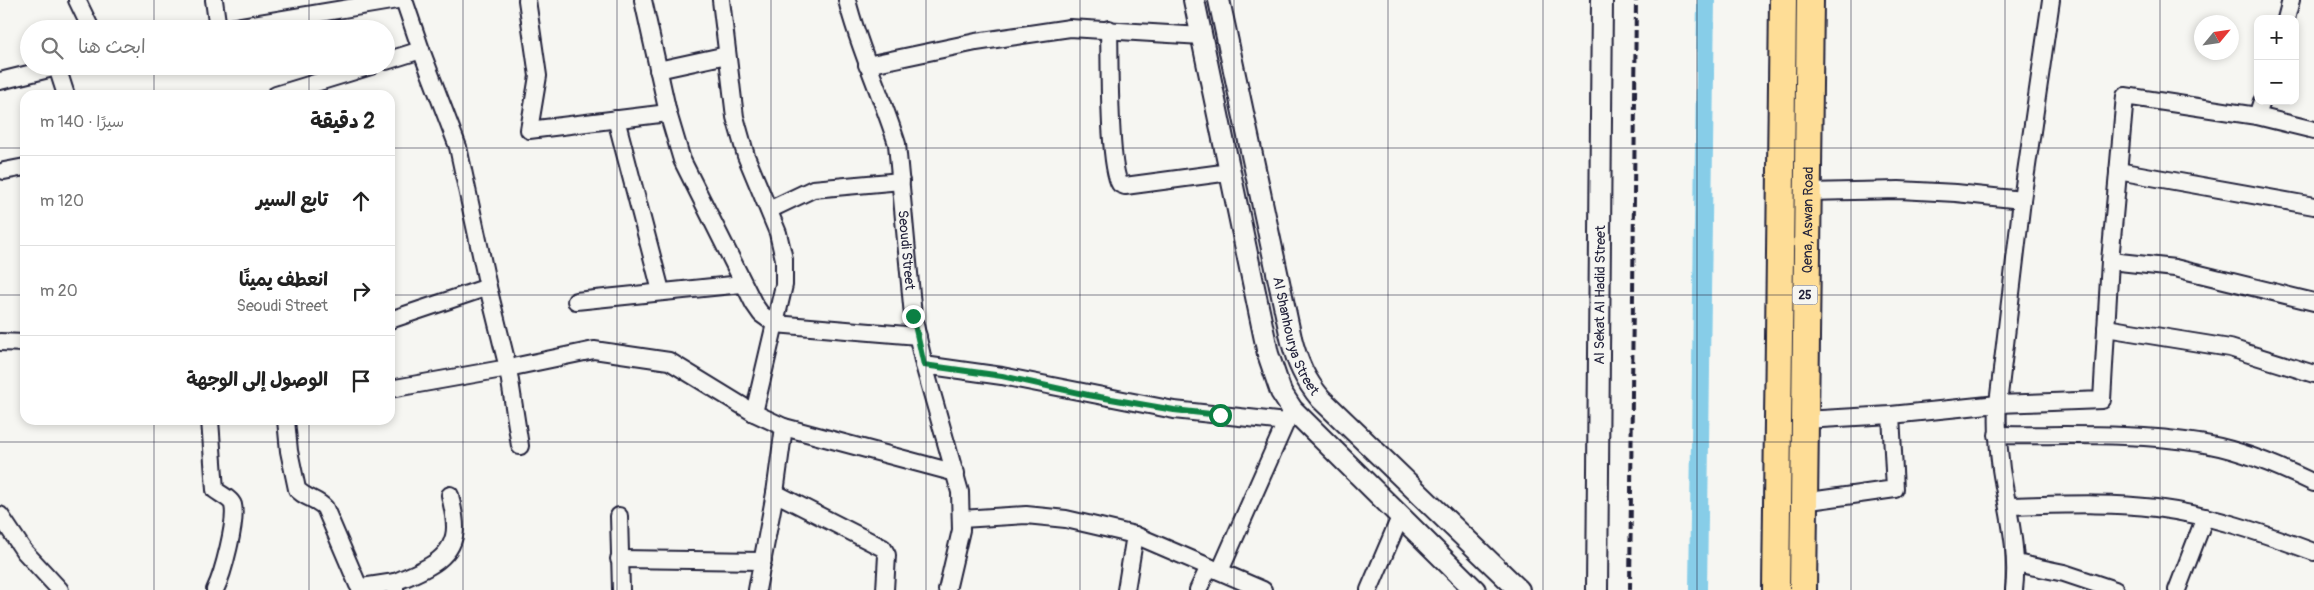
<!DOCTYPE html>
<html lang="ar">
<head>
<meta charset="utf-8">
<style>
  body { margin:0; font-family:Pangolin,"Playpen Sans Arabic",sans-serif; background:#f6f6f6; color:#222; direction:rtl }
  .controls { position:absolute; right:15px; top:15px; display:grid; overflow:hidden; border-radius:10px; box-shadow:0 2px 8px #0003 }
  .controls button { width:45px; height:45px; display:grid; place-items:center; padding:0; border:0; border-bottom:1px solid #e0e0e0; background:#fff; color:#222; font:25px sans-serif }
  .compass { position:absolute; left:2194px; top:15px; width:45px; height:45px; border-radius:50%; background:#fff; box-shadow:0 2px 8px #0003; rotate:61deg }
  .stop { position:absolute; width:15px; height:15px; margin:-11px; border:4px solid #0b8043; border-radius:50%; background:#fff }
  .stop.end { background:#0b8043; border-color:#fff; box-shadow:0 1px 5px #0008 }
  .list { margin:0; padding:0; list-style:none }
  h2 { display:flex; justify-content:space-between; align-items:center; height:65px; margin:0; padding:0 20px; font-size:21px }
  h2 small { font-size:16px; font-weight:400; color:#767676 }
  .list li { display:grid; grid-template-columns:32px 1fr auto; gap:15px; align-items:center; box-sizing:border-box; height:90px; padding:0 20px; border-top:1px solid #e0e0e0 }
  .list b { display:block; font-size:19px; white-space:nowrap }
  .list p { margin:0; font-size:16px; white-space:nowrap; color:#767676 }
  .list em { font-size:16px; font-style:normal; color:#767676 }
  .icon { flex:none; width:28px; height:28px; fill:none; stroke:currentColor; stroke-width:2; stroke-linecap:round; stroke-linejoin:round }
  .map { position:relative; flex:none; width:2314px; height:590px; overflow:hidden; direction:ltr }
  .search { position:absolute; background:#fff; box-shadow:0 2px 8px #0003; left:20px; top:20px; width:375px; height:55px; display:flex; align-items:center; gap:12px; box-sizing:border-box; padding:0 18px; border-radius:28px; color:#767676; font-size:19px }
  .panel { position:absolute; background:#fff; box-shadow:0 2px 8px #0003; left:20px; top:90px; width:375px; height:335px; border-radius:15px; direction:rtl }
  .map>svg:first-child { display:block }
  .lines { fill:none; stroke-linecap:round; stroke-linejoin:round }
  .canal { stroke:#87cde8; stroke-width:18 }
  .minor-casing { stroke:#22223b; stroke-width:20 }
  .tertiary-casing { stroke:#22223b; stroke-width:24 }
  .trunk-casing { stroke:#22223b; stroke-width:30 }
  .minor { stroke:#f6f6f2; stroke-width:16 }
  .tertiary { stroke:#f6f6f2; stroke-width:20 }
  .trunk { stroke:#fedd96; stroke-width:26 }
  .rail { stroke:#22223b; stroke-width:4; stroke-dasharray:8 4; stroke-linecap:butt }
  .route { stroke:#0b8043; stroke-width:6 }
  .grid { fill:none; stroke:#22223b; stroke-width:1; stroke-opacity:0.55 }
  .labels { text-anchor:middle; stroke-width:4; stroke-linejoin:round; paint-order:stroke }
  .shield { fill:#f6f6f2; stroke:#626272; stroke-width:1 }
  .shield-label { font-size:12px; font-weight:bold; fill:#22223b }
  .street-label { font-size:14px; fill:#22223b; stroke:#f6f6f2 }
</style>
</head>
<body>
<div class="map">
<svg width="2314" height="590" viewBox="0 0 2314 590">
  <rect width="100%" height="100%" fill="#f6f6f2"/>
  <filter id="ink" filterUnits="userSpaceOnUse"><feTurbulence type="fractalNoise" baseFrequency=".02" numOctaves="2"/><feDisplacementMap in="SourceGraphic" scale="10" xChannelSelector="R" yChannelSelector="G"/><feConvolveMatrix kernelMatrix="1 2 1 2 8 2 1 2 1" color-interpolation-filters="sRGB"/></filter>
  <g filter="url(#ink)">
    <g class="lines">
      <path class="canal" d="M 1698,590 L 1706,0"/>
      <g class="minor-casing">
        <g id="minor">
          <path d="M 77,0 L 91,29"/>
          <path d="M 214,0 L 218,29"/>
          <path d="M 527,0 L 538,76 L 529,130 L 668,113"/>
          <path d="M 643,0 L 668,113 L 682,160 L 754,304 L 761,314 L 775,324 L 918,336"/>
          <path d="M 721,0 L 735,117 L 746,156 L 778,233 L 784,259 L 784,285 L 754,413"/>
          <path id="s1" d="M 847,0 C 859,50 882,95 897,144 L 913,316 L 924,365 L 960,492 L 961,530 L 947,590"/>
          <path d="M 2286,19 L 2291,0"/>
          <path d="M 223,29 L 397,0"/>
          <path d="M 1109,29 C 1110,57 1108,165 1120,184 L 1125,186 L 1230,172"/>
          <path d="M 386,61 L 421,50 L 404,0"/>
          <path d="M 867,65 L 976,42 L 1070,28 L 1202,36"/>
          <path d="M 57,67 L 66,95"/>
          <path d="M 658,70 L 727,55"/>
          <path d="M 0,81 L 61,66"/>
          <path d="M 276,95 L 371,66"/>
          <path d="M 2257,116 L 2262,101"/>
          <path d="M 616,119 L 661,291"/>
          <path d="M 4,171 L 25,167"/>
          <path d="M 2118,171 L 2314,206"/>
          <path d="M 1807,192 L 1899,190 L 1956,193 L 2022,200"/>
          <path d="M 769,210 L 813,189 L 901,181"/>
          <path d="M 2110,261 L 2175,268 L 2314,302"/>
          <path d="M 576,301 L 742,284"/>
          <path d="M 390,320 L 488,287"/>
          <path d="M 2106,328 L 2230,348 L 2314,374"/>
          <path d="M 0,342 L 25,343"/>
          <path d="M 924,365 L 1002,376 L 1174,410 L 1286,422"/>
          <path d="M 390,389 L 508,368 L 488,287 L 458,147 L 421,50"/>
          <path d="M 210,420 L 215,490 C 220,494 231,499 233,505 C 237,521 223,574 215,590"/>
          <path d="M 286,420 L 289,451 L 297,489 C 304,498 318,499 325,508 L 358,585 L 362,587 L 395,582 L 395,590"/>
          <path d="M 1804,420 L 1891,415 L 1998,404 L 2102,400 L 2110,261 L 2125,96 L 2257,116 L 2314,130"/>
          <path d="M 1997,435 C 2064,436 2133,432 2199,443 C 2235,448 2281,467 2314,483"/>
          <path d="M 520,446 L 508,368 L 594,350 L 669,361 L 754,413 L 784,427 L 956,473"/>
          <path d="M 775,493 L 883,548 L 887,555 L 885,590"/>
          <path d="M 1803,502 L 1895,489 L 1891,415"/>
          <path d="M 2008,506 C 2057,505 2107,502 2156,508 C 2210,515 2263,533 2314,552"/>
          <path d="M 0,515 L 24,551 L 60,590"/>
          <path d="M 619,516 L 621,590"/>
          <path d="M 961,519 L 1026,515 L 1066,519 L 1135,535 L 1126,590"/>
          <path d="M 1135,535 L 1263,590"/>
          <path d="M 619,559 L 763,561"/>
          <path d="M 2016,563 L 2064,573 L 2115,590"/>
          <path d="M 1220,571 L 1290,413"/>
          <path d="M 395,582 C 421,571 455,560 455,527 C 455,516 452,505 450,495"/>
          <path d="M 757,590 L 775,493 L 784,427"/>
          <path d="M 1198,590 L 1209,567"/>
          <path d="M 1369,590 L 1401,515"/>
          <path d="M 2014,590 C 2019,549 2007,509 2001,469 C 1998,447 1997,425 1998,404 L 2022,200 L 2051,0"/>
          <path d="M 2177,590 L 2205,517"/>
        </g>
      </g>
      <g class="tertiary-casing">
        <g id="tertiary">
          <path d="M 1194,0 L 1268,354 L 1281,392 L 1292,409 L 1475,590"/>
          <path id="s2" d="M 1219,0 L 1291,338 C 1297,362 1305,380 1321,399 L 1519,590"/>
          <path id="s3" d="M 1597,590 L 1602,0"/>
        </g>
      </g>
      <g class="trunk-casing">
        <g id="trunk">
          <path d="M 1776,590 L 1783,0"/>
          <path id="s4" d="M 1803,590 L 1810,0"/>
        </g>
      </g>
      <use href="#minor" class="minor"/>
      <use href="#tertiary" class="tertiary"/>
      <use href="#trunk" class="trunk"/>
      <path class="rail" d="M 1630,590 L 1636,0"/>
    </g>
  </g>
  <g class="lines" filter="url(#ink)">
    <path class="route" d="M 913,316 L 924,365 L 1002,376 L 1088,395 L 1174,410 L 1220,415"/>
  </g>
  <path class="grid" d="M 154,0 L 154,29M 309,0 L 309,29M 463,0 L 463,590M 617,0 L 617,590M 771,0 L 771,590M 926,0 L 926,590M 1080,0 L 1080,590M 1234,0 L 1234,590M 1388,0 L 1388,590M 1543,0 L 1543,590M 1697,0 L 1697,590M 1851,0 L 1851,590M 2005,0 L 2005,590M 2160,0 L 2160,590M 154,66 L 154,95M 309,66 L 309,95M 0,148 L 25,148M 390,148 L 2314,148M 0,295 L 25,295M 390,295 L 2314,295M 154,420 L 154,590M 309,420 L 309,590M 0,442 L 2314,442"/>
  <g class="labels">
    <rect class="shield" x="1792.5" y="285.5" width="25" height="19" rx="4"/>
    <g class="shield-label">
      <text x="1805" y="299">25</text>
    </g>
    <g class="street-label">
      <text dy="5" stroke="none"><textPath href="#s4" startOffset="370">Qena, Aswan Road</textPath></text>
      <text dy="5" stroke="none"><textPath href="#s1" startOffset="259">Seoudi Street</textPath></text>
      <text dy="5" stroke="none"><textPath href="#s3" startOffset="295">Al Sekat Al Hadid Street</textPath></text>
      <text dy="5" stroke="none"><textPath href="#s2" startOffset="345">Al Shanhourya Street</textPath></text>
    </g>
  </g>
</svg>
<div class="controls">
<button>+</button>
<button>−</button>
</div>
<svg class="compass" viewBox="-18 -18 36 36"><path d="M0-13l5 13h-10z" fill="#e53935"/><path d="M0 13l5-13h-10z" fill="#767676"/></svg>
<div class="stop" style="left:1220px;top:415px"></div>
<div class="stop end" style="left:913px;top:316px"></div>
<div class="search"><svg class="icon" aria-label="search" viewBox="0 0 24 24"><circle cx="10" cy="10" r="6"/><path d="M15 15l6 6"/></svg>ابحث هنا</div>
<section class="panel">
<h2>2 دقيقة<small>سيرًا · 140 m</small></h2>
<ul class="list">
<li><svg class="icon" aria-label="ahead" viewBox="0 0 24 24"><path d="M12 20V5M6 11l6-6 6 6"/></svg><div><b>تابع السير</b></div><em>120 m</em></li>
<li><svg class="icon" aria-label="right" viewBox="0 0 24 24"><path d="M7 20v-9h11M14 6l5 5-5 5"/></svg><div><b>انعطف يمينًا</b><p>Seoudi Street</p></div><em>20 m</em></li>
<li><svg class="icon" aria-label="arrive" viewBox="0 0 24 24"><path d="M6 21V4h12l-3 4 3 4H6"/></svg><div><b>الوصول إلى الوجهة</b></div></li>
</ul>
</section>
</div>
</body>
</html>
